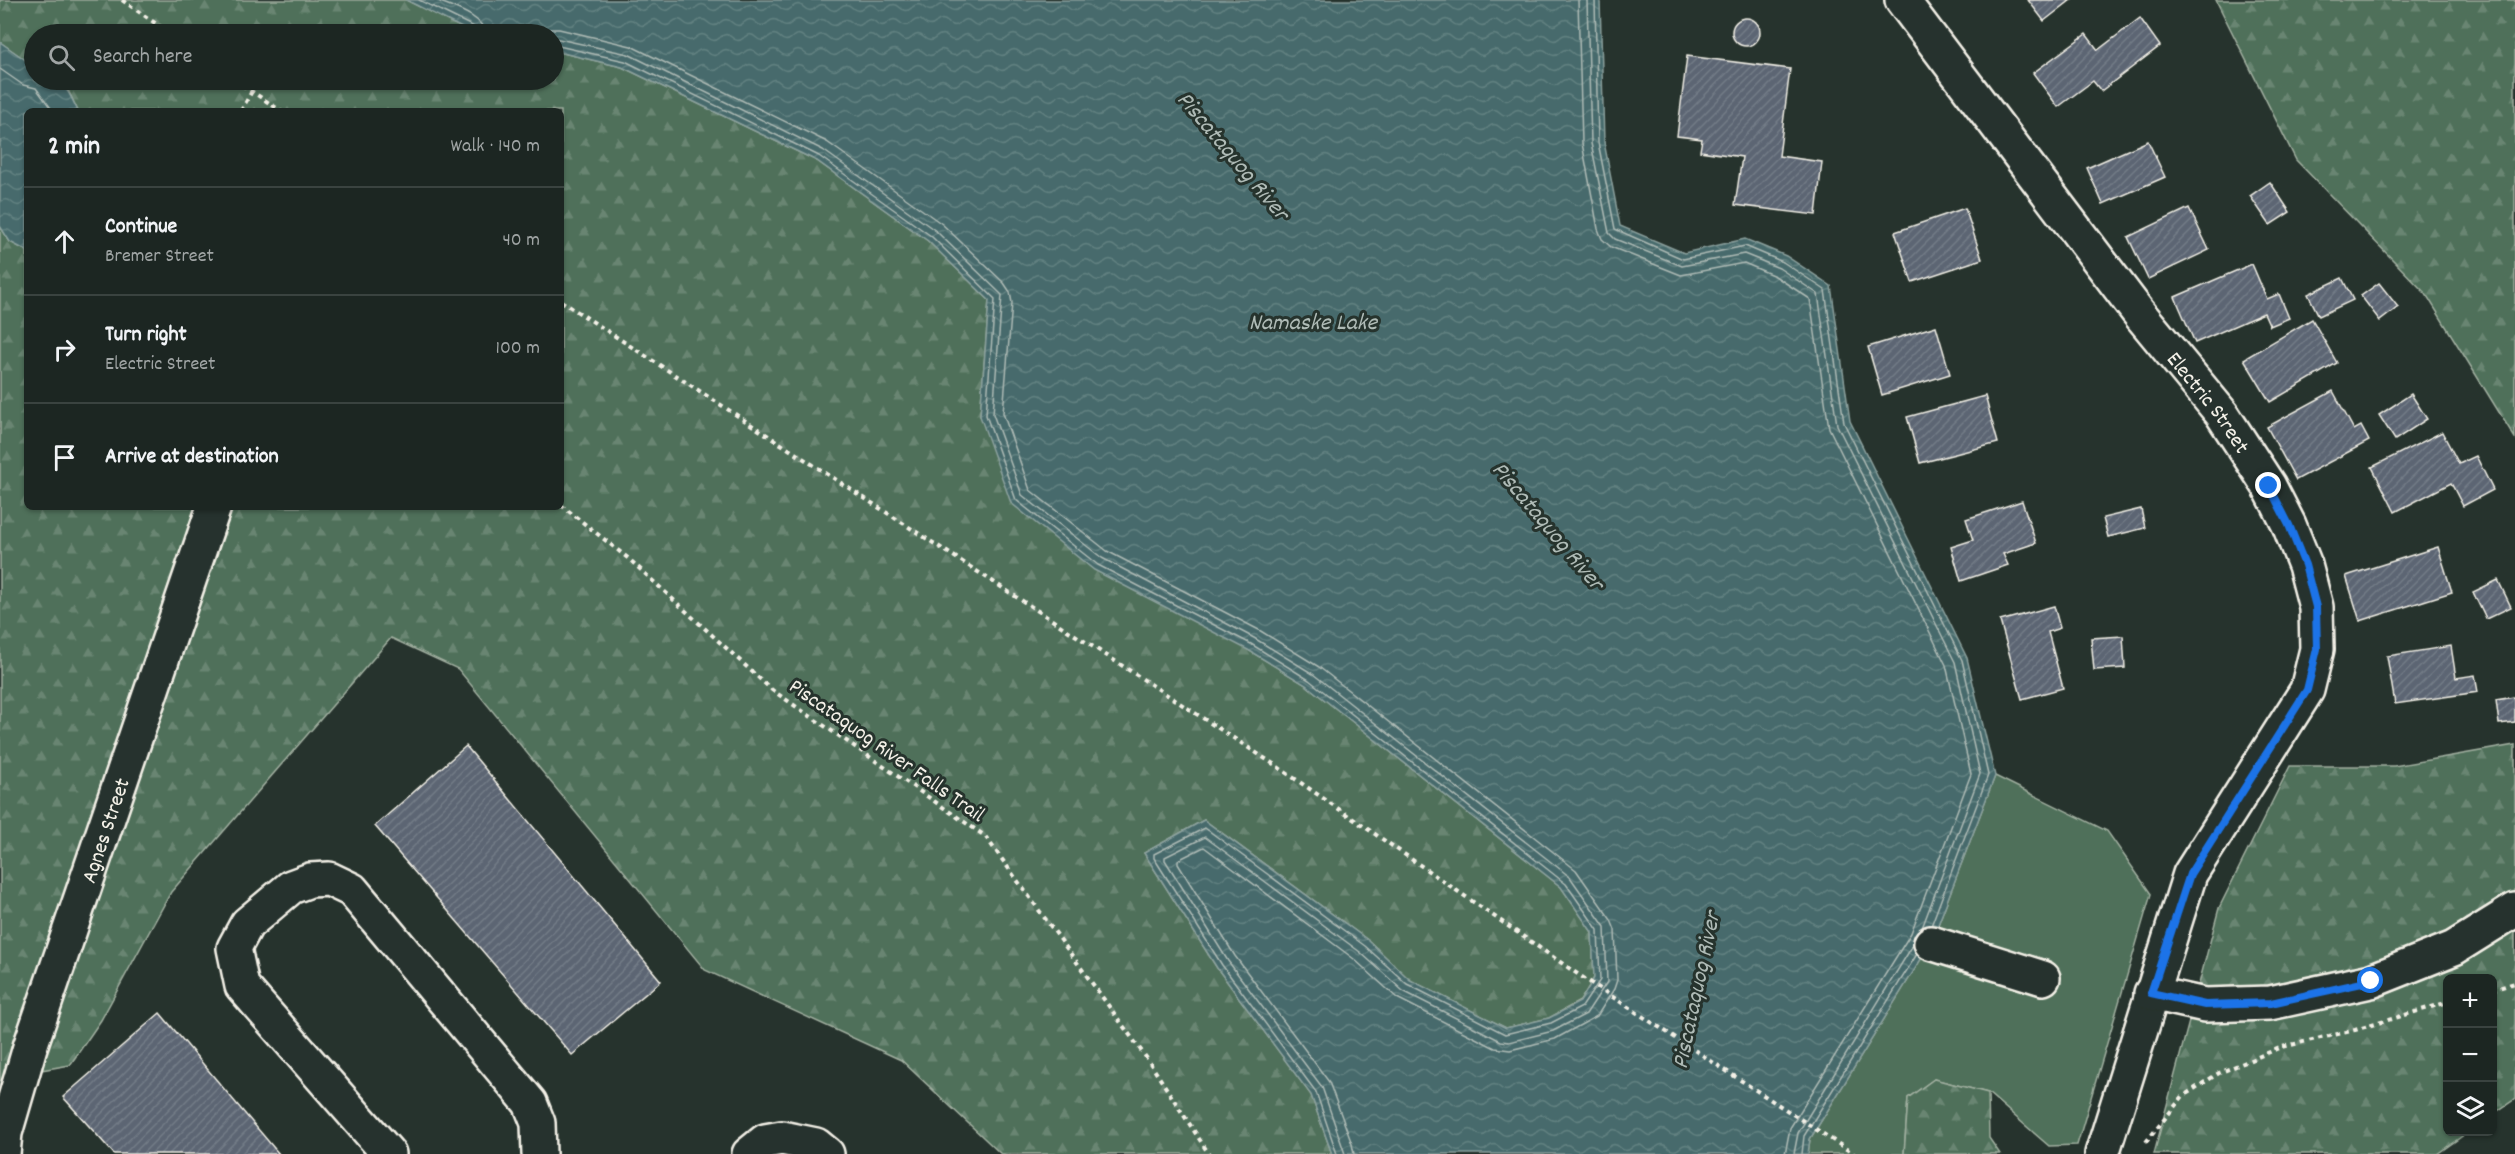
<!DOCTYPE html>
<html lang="en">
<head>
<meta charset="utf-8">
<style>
  body { margin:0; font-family:Dekko,sans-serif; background:#29322f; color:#f1f3f6 }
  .controls { position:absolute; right:18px; bottom:18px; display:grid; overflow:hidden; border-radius:9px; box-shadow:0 2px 4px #0004 }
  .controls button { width:54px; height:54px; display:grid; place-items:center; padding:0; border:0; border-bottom:2px solid #3a4340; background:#1c2622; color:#f1f3f6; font:30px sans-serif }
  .stop { position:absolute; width:18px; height:18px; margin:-14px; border:4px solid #1a73e8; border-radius:50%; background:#fff }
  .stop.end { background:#1a73e8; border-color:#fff; box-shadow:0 2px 6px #0008 }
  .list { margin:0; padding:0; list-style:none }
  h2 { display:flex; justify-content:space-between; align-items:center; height:78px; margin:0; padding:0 24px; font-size:26px }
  h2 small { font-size:20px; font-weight:400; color:#a0a5a5 }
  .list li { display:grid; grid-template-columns:39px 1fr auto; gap:18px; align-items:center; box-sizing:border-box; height:108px; padding:0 24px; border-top:2px solid #3a4340 }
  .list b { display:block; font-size:22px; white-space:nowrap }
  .list p { margin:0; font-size:20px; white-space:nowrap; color:#a0a5a5 }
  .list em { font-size:20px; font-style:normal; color:#a0a5a5 }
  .icon { flex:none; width:33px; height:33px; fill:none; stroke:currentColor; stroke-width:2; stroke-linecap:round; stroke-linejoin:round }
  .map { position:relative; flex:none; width:2515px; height:1154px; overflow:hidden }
  .search { position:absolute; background:#1c2622; box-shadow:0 2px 4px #0004; left:24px; top:24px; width:540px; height:66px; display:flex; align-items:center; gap:15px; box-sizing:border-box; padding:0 21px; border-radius:33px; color:#a0a5a5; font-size:22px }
  .panel { position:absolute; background:#1c2622; box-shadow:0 2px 4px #0004; left:24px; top:108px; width:540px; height:402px; border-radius:9px }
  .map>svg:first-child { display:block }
  .green { fill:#4f705a; stroke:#a2b0a1; stroke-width:1.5 }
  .forest { fill:url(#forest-firs); stroke:#a2b0a1; stroke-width:1.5 }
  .water { fill:url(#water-waves); stroke:#8ca19e; stroke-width:1.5 }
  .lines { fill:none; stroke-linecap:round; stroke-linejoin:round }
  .shore { stroke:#afbbb6; stroke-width:1.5 }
  .building { fill:url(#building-hatch); stroke:#f4f1e8; stroke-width:1.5 }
  .minor-casing { stroke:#f4f1e8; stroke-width:38 }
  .path { stroke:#f4f1e8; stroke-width:4; stroke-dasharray:4.5 4.5; stroke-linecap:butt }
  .minor { stroke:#26332d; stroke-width:33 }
  .route { stroke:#1a73e8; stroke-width:8 }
  .labels { text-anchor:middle; stroke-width:6; stroke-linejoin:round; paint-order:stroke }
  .street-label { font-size:22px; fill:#f4f1e8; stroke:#26332d }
  .water-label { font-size:24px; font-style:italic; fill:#afbbb6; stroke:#26332d }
</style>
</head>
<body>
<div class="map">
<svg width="2515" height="1154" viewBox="0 0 2515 1154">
  <defs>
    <pattern id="forest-firs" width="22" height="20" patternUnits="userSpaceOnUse" patternTransform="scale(1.5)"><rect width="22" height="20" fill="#4f705a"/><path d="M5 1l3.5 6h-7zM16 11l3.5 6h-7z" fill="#698572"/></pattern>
    <pattern id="water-waves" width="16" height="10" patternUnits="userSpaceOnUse" patternTransform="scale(1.5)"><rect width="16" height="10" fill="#476b6c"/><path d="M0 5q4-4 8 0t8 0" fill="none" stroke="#628181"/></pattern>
    <pattern id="building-hatch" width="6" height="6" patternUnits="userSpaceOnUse" patternTransform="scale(1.5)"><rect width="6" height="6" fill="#5b6573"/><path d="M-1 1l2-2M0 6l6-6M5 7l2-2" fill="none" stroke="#737c87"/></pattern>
  </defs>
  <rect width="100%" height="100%" fill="#26332d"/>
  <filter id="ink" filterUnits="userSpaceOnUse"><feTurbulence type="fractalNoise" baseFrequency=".0167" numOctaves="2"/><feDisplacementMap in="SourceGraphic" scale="12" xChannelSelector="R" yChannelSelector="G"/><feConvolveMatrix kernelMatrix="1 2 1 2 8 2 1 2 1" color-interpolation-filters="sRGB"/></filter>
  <g filter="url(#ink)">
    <path class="green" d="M 1995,776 L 2107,831 L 2151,894 L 2077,1145 L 2049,1146 L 1988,1093 L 1934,1079 L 1908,1098 L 1904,1154 L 1808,1154 L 1810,1139 L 1931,943 Z"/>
    <g class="forest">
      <path d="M 0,0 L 406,0 L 468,31 L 483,34 L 34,34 L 34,66 L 0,42 Z"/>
      <path d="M 2216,0 L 2515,0 L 2515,438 L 2426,294 L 2296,160 Z"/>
      <path d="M 554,51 L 622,67 L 817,161 L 928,241 L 989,300 L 980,416 L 1248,650 L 1306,685 L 1561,887 L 1592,932 L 1594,978 L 1580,1001 L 1549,1018 L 1506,1028 L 1410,980 L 1369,941 L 1204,820 L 1144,853 L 1217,968 L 1311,1095 L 1332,1154 L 1001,1154 L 901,1060 L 705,970 L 458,669 L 391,638 L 171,892 L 101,1020 L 70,1065 L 7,1076 L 0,1097 L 0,226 L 10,242 L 27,251 L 27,507 L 561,507 L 561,111 L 78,111 L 67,88 L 54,80 L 554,80 Z"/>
      <path d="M 2515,745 L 2515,1099 L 2493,1114 L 2492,978 L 2448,978 L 2448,1132 L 2468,1132 L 2437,1154 L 2154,1154 L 2219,908 L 2290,766 L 2394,766 Z"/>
      <path d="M 1934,1079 L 1988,1093 L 1989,1138 L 2000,1154 L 1904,1154 L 1908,1098 Z"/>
    </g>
    <g class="water">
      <path d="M 406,0 L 1600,0 L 1604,142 L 1620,226 L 1684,253 L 1745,239 L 1786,256 L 1831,286 L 1850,421 L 1967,658 L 1995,776 L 1931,943 L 1810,1139 L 1808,1154 L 1332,1154 L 1311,1095 L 1217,968 L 1144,853 L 1204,820 L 1369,941 L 1410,980 L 1506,1028 L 1549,1018 L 1580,1002 L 1594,978 L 1592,932 L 1561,887 L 1306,685 L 1248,650 L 1094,570 L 1011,503 L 980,416 L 989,300 L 928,241 L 817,161 L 622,67 L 554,51 L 554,34 L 483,34 L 468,31 Z"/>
      <path d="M 0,42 L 34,66 L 34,80 C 65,80 65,85 78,111 L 27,111 L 27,251 L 10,242 L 0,226 Z"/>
    </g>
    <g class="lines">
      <g class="shore">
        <path d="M 419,0 L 474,27 L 478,34"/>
        <path d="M 436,0 C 451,7 484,16 485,34"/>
        <path d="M 1578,0 L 1582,143 L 1598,229 L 1602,239 L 1611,247 L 1681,275 L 1744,263 L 1775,276 L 1810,299 L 1829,428 L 1946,665 L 1971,774 L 1911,933 L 1790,1128 L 1785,1154"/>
        <path d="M 1587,0 L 1591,143 L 1609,233 L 1615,239 L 1682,266 L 1744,254 L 1779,268 L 1818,294 L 1837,425 L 1955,662 L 1980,774 L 1922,928"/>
        <path d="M 1595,0 L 1598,142 L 1615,229 L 1683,259 L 1745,246 L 1783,262 L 1825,290 L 1844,423 L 1962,660 L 1988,775 L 1931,926"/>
        <path d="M 539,34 L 550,29 L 559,29 L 631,46 L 827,142 L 942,224 L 1004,283 L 1010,292 L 1012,303 L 1003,413 L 1030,490 L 1107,551 L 1259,630 L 1319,667 L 1576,870 L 1611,920 L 1615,930 L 1617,980 L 1614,989 L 1597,1016 L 1555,1039 L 1510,1050 L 1495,1048 L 1397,998 L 1354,959 L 1204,847 L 1178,860 L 1178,864 L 1235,956 L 1329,1082 L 1352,1144 L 1354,1154"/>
        <path d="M 554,38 L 628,54 L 823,150 L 936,231 L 1002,295 L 993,414 L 1022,495 L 1102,558 L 1254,638 L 1313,674 L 1570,877 L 1605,927 L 1607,982 L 1586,1014 L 1553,1031 L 1509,1042 L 1501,1041 L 1403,991 L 1360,952 L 1205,837 L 1165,857 L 1165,860 L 1228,961 L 1322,1087 L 1345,1154"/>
        <path d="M 554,45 L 625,61 L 819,156 L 931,236 L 995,299 L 986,415 L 1016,500 L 1098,565 L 1251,644 L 1309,680 L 1566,884 L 1598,930 L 1600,980 L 1582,1007 L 1551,1023 L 1505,1034 L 1407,984 L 1365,946 L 1205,828 L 1154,854 L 1154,858 L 1222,965 L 1316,1092 L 1337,1154"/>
        <path d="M 0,69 L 23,85 L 36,88 L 53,111"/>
        <path d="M 1794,1154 L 1798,1133 L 1913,945"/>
        <path d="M 1802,1154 L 1804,1136 L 1917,954"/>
      </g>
    </g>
    <g class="building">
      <path d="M 2028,0 L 2071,0 L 2044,21 Z"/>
      <path d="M 2140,18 L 2160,46 L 2101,91 L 2093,81 L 2058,107 L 2033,73 L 2086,34 L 2098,50 Z"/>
      <circle cx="1746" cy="32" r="14"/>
      <path d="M 1687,56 L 1790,69 L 1779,156 L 1822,162 L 1816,215 L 1735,205 L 1742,157 L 1700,151 L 1702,139 L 1677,136 Z"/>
      <path d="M 2148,141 L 2165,177 L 2103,204 L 2087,168 Z"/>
      <path d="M 2270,182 L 2290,212 L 2270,225 L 2250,196 Z"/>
      <path d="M 1965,208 L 1982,259 L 1912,282 L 1895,232 Z"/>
      <path d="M 2189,208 L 2209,250 L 2148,279 L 2128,237 Z"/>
      <path d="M 2252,264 L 2267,299 L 2279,294 L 2289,318 L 2270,326 L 2264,313 L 2195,343 L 2175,297 Z"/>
      <path d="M 2342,278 L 2353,300 L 2319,316 L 2308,294 Z"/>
      <path d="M 2379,283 L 2398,307 L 2380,321 L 2361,296 Z"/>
      <path d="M 2312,319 L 2337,363 L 2270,402 L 2244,359 Z"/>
      <path d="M 1936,326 L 1950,374 L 1882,395 L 1868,347 Z"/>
      <path d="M 2333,391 L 2354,430 L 2361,426 L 2369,441 L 2296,480 L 2267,427 Z"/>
      <path d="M 2411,394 L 2427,419 L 2395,440 L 2379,415 Z"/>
      <path d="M 1985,396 L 1998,443 L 1920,463 L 1907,417 Z"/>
      <path d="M 2442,432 L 2459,464 L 2476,456 L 2493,490 L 2463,506 L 2451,483 L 2395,512 L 2372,467 Z"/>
      <path d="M 2022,501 L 2036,543 L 2003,554 L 2008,565 L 1961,581 L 1951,547 L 1973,540 L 1966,519 Z"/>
      <path d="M 2141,509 L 2145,528 L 2108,537 L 2103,518 Z"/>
      <path d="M 2438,547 L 2452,592 L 2360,621 L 2346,576 Z"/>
      <path d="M 2498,580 L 2511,607 L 2486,619 L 2473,592 Z"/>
      <path d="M 2054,606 L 2060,628 L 2048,632 L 2063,688 L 2022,699 L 2000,621 Z"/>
      <path d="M 2123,636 L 2125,668 L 2094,670 L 2091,638 Z"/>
      <path d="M 2451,646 L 2456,678 L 2475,675 L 2478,692 L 2395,704 L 2387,656 Z"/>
      <path d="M 2515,697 L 2515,722 L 2499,724 L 2496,700 Z"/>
      <path d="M 466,746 L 661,981 L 572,1055 L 375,826 Z"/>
      <path d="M 160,1013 L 279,1154 L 114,1154 L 63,1097 Z"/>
    </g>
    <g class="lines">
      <g class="minor-casing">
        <g id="minor">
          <path id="s1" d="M 1902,0 L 2138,312 L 2222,414 L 2269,486 L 2289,525 L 2305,565 L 2316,607 L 2317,649 L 2307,690 L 2190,874 L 2102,1154"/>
          <path d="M 1931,943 L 2043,978"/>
          <path d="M 2151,993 L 2205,1005 L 2270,1003 L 2371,981 L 2454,948 L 2515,910"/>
          <path id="s2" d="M 3,1154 L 5,1133 L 30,1047 L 214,507"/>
          <path d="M 389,1154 L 242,986 L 234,948 L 247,924 L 291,887 L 310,880 L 329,879 L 352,890 L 530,1103 L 538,1123 L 539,1154"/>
          <path d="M 749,1154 L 765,1141 L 782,1138 L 816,1145 L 827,1154"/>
        </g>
      </g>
      <g class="path">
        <path d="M 122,0 L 171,34"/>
        <path d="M 235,80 L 281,111"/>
        <path d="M 241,111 L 252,91"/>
        <path d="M 561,301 L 1275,765 L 1579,975 L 1854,1154"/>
        <path d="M 561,505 L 629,559 L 772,690 L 985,836 L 1148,1060 L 1209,1154"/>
        <path d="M 2492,990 L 2515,983"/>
        <path d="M 2146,1142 L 2183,1096 L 2219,1073 L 2282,1047 L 2355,1030 L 2448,1002"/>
      </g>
      <use href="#minor" class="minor"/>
    </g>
  </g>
  <g class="lines" filter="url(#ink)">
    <path class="route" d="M 2269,486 L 2289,525 L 2305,565 L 2316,607 L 2317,649 L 2307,690 L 2190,874 L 2151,993 L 2205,1005 L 2271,1003 L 2371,981"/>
  </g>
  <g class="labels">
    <g class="street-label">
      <text dy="8" stroke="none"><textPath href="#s1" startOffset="506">Electric Street</textPath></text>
      <text transform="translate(888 749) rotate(35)" y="8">Piscataquog River Falls Trail</text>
      <text dy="8" stroke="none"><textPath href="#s2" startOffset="340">Agnes Street</textPath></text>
    </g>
    <g class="water-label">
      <text transform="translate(1234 155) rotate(50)" y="8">Piscataquog River</text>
      <text x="1313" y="329">Namaske Lake</text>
      <text transform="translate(1549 525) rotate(50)" y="8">Piscataquog River</text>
      <text transform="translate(1695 990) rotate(-78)" y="8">Piscataquog River</text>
    </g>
  </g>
</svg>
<div class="controls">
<button>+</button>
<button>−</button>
<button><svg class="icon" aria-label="layers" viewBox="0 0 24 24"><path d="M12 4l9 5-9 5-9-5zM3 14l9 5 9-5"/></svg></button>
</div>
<div class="stop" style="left:2371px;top:981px"></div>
<div class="stop end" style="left:2269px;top:486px"></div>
<div class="search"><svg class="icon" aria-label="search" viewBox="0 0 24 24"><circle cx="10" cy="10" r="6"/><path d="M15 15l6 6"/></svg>Search here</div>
<section class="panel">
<h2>2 min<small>Walk · 140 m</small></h2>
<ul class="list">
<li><svg class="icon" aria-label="ahead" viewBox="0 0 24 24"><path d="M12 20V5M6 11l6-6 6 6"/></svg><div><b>Continue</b><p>Bremer Street</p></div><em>40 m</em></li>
<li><svg class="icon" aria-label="right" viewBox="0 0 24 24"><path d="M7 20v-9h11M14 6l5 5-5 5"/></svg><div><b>Turn right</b><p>Electric Street</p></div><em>100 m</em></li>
<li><svg class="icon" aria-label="arrive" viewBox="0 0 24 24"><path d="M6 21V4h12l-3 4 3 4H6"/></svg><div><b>Arrive at destination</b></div></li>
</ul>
</section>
</div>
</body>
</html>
